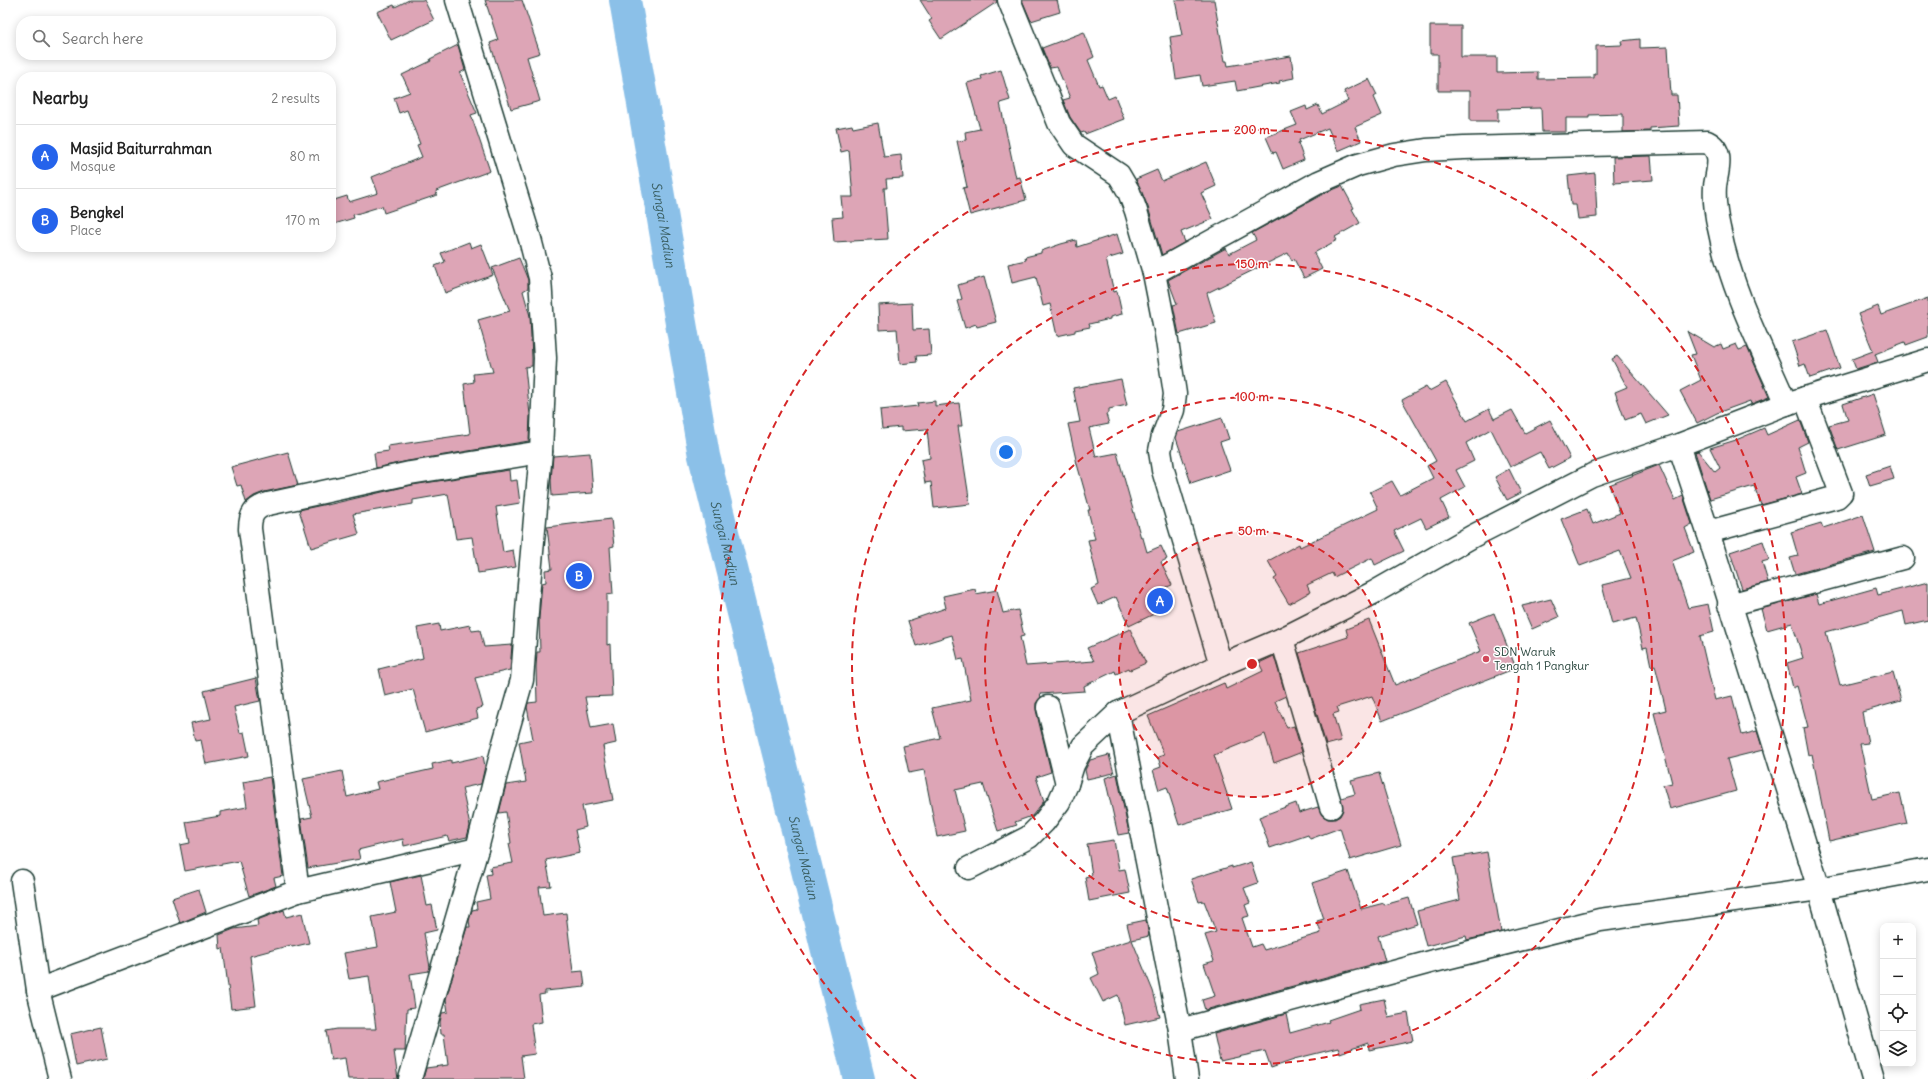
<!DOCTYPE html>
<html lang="en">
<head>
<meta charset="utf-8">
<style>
  body { margin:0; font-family:Delius,sans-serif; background:#f6f6f6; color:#222 }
  .controls { position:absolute; right:12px; bottom:12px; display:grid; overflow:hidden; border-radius:8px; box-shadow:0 2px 10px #0003 }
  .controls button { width:36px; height:36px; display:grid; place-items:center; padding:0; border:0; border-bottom:1px solid #e0e0e0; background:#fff; color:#222; font:20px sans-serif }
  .you { position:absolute; left:1006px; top:452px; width:14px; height:14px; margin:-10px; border:3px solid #fff; border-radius:50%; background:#1a73e8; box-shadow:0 0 0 6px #1a73e833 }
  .badge { display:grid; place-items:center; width:26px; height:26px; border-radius:50%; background:#2563eb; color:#fff; font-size:13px; font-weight:700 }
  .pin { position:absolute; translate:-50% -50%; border:2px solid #fff; box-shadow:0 1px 4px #0006 }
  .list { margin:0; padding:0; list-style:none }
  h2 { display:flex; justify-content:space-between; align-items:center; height:52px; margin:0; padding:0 16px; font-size:17px }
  h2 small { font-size:13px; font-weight:400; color:#767676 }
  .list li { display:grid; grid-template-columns:26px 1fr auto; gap:12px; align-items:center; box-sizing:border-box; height:64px; padding:0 16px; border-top:1px solid #e0e0e0 }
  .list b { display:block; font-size:15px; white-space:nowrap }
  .list p { margin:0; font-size:13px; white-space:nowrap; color:#767676 }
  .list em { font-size:13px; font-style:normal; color:#767676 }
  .icon { flex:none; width:22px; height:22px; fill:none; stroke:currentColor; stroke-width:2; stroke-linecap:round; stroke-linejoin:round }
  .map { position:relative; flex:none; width:1928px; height:1079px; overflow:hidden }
  .search { position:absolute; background:#fff; box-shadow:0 2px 10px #0003; left:16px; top:16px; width:320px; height:44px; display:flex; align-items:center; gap:10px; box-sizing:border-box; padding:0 14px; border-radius:16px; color:#767676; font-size:15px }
  .panel { position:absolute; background:#fff; box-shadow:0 2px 10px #0003; left:16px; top:72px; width:320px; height:180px; border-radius:16px }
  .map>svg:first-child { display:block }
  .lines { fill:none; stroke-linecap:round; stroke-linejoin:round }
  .river { stroke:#8bc0e8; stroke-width:32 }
  .building { fill:#dda5b6; stroke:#1f3d34 }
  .minor-casing { stroke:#1f3d34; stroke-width:25 }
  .minor { stroke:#fff; stroke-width:22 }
  .ring { fill:none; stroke:#d62828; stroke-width:2; stroke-dasharray:7 5 }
  .poi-dot { fill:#d1495b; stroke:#fff; stroke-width:1.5 }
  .labels { text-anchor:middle; stroke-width:3; stroke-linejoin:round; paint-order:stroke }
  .poi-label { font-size:12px; fill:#1f3d34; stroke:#fff; text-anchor:start }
  .water-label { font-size:13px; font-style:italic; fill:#3a5e61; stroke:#fff }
  .centre { fill:#d62828; stroke:#fff; stroke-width:2 }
  .ring-label { font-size:12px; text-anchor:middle; font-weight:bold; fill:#d62828; stroke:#fff; stroke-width:3; stroke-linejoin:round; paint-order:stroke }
</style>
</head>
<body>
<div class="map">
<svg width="1928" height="1079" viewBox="0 0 1928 1079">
  <rect width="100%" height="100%" fill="#fff"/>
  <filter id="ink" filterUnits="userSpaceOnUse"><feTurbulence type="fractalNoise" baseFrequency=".025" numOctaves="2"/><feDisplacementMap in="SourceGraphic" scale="8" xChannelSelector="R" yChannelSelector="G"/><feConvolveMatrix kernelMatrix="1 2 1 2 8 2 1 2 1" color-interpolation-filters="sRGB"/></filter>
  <g filter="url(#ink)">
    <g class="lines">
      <path class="river" id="s1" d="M 625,0 L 704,456 L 859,1079"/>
    </g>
    <g class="building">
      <path d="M 409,0 L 424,0 L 434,20 L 391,40 L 377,12 L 394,5 L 395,7 Z"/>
      <path d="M 485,0 L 522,0 L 540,53 L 527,57 L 540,101 L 511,109 L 490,43 L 498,40 Z"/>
      <path d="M 920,0 L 997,0 L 997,2 L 941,39 L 929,21 L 932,19 Z"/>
      <path d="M 1022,0 L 1057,0 L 1060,12 L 1031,21 Z"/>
      <path d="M 1175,0 L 1214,0 L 1225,61 L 1227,61 L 1228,66 L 1291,56 L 1294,78 L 1279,81 L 1280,83 L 1237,91 L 1235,81 L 1202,86 L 1200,75 L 1176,79 L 1170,37 L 1182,35 Z"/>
      <path d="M 1430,26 L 1461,26 L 1461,57 L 1497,57 L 1497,73 L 1538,72 L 1538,79 L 1594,78 L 1594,74 L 1596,74 L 1596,46 L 1622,45 L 1621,41 L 1640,39 L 1640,48 L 1668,47 L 1671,95 L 1677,95 L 1679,126 L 1650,128 L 1650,131 L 1623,132 L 1623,114 L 1589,115 L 1589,118 L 1566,118 L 1566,132 L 1542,132 L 1541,108 L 1498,109 L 1498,121 L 1470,121 L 1470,91 L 1438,91 L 1438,54 L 1430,54 Z"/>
      <path d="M 1084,32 L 1094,57 L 1088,60 L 1099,86 L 1102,85 L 1108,99 L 1115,96 L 1124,119 L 1085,134 L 1084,132 L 1081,133 L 1070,117 L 1063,100 L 1070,98 L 1057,67 L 1050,68 L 1042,48 Z"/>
      <path d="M 458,45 L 465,70 L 460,73 L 477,113 L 471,115 L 490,171 L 436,191 L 437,195 L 384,213 L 382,206 L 353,215 L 354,218 L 331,225 L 331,201 L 347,196 L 349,202 L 378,193 L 372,177 L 422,157 L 417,145 L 420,144 L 407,110 L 399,113 L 394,98 L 410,92 L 402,75 L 431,61 L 430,59 Z"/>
      <path d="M 1001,70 L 1010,100 L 1000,103 L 1016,178 L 1020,177 L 1026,200 L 970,215 L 963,188 L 967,187 L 957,141 L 966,140 L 965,132 L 980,129 L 967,83 L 982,79 L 981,76 Z"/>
      <path d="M 1369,79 L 1377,95 L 1374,97 L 1382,115 L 1355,127 L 1361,141 L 1338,151 L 1328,128 L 1299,140 L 1300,142 L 1298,143 L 1304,160 L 1283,169 L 1276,152 L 1273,153 L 1266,137 L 1297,125 L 1291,112 L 1306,106 L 1307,110 L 1318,105 L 1322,114 L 1348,101 L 1344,91 Z"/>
      <path d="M 878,123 L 884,157 L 901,155 L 903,178 L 886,179 L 887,188 L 884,188 L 888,239 L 834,242 L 832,218 L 843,217 L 841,197 L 853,197 L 849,150 L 841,152 L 836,128 L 852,125 L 853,128 Z"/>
      <path d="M 1651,156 L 1653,180 L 1614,183 L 1613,157 Z"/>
      <path d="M 1206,162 L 1216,186 L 1201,193 L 1213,219 L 1181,232 L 1185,242 L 1162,255 L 1148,207 L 1136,179 L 1157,170 L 1162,181 Z"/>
      <path d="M 1595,173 L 1597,217 L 1578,219 L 1576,205 L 1571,205 L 1568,176 Z"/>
      <path d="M 1342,186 L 1354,208 L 1352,209 L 1360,223 L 1335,237 L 1337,240 L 1314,253 L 1322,269 L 1304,278 L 1294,259 L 1292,261 L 1288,253 L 1207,293 L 1216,323 L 1179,334 L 1173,305 L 1177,304 L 1168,280 L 1226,248 L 1229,254 L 1256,240 L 1252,233 L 1325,193 Z"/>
      <path d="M 1117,234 L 1123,254 L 1106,259 L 1114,292 L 1117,291 L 1122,314 L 1110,317 L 1110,319 L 1089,324 L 1090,327 L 1075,330 L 1075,332 L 1057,336 L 1050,304 L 1043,306 L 1036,277 L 1012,283 L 1008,264 L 1026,260 L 1025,257 L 1041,253 L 1041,251 L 1061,244 L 1076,240 L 1077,247 Z"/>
      <path d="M 469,242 L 471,248 L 481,244 L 493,275 L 445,293 L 435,266 L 445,262 L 441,253 Z"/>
      <path d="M 519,258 L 528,280 L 528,288 L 523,291 L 530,316 L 532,358 L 532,366 L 525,367 L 530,415 L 529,441 L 408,461 L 376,468 L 374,453 L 389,451 L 388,446 L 470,434 L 464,384 L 474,382 L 473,374 L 493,372 L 478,320 L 510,311 L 492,268 Z"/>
      <path d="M 984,277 L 996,322 L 977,327 L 976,324 L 965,328 L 957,301 L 962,299 L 958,285 Z"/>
      <path d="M 1928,298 L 1928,337 L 1906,345 L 1905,342 L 1875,354 L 1878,362 L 1856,369 L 1852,359 L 1873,351 L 1858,314 L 1878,306 L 1881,315 Z"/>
      <path d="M 912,303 L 913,330 L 929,329 L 931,355 L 916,356 L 917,362 L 900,364 L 897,329 L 879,330 L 878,305 Z"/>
      <path d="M 1827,330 L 1840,368 L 1810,378 L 1805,364 L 1800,366 L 1792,342 Z"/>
      <path d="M 1687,331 L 1714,347 L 1721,344 L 1723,349 L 1736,344 L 1739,350 L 1747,347 L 1769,397 L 1751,404 L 1750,401 L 1717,413 L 1697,423 L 1680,391 L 1701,380 L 1691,355 L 1696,354 Z"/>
      <path d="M 1617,356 L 1668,415 L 1646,424 L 1641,414 L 1625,420 L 1615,392 L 1627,387 L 1612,359 Z"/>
      <path d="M 1121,379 L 1127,405 L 1109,409 L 1109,413 L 1106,414 L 1109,424 L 1089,428 L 1096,457 L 1117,453 L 1141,538 L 1143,538 L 1147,552 L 1161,546 L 1167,559 L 1161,562 L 1172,585 L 1162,589 L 1170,605 L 1155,612 L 1156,613 L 1129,626 L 1116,597 L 1098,605 L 1091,589 L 1099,585 L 1088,540 L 1095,539 L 1088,510 L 1090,510 L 1077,464 L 1068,424 L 1080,422 L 1073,388 Z"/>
      <path d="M 1446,382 L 1467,421 L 1489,409 L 1494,419 L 1512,410 L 1525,433 L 1550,420 L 1570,458 L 1549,469 L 1540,452 L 1510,467 L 1491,429 L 1466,443 L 1474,461 L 1456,470 L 1465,487 L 1441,500 L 1449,517 L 1426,528 L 1421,518 L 1394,531 L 1404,551 L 1375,565 L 1372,558 L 1334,577 L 1332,573 L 1307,585 L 1310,592 L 1289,604 L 1274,579 L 1277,577 L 1268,561 L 1299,544 L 1300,547 L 1378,509 L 1370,492 L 1392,481 L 1400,495 L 1433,478 L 1427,466 L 1436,461 L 1402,400 L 1426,387 L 1429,391 Z"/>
      <path d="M 1873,394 L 1886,435 L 1838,450 L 1829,425 L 1848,420 L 1843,404 Z"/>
      <path d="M 935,401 L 935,406 L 959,403 L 962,426 L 958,426 L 970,504 L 934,508 L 931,482 L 925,483 L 921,460 L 930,458 L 927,429 L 901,431 L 901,427 L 882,429 L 880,410 L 918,406 L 917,403 Z"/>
      <path d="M 1222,418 L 1229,439 L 1220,442 L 1230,470 L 1191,483 L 1176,438 L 1178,432 Z"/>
      <path d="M 1800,420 L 1808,442 L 1798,447 L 1806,473 L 1796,477 L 1802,494 L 1761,505 L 1754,486 L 1710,499 L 1695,452 L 1698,451 L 1715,472 L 1720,468 L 1710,448 L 1736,440 L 1764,428 L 1767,435 Z"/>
      <path d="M 288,452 L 298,485 L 264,492 L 254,496 L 246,502 L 241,485 L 237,486 L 231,467 Z"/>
      <path d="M 590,453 L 593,493 L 552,496 L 551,480 L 553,456 Z"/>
      <path d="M 1659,465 L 1675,500 L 1683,496 L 1692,524 L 1685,528 L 1694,552 L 1672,561 L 1688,608 L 1708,604 L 1714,632 L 1700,636 L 1715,700 L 1732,696 L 1742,735 L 1757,731 L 1763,750 L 1727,759 L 1736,791 L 1670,809 L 1663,785 L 1672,783 L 1654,713 L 1666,710 L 1655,665 L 1651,666 L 1647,647 L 1643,648 L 1636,618 L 1612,624 L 1602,585 L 1631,578 L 1620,551 L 1580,566 L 1561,519 L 1587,509 L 1593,524 L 1620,513 L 1609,485 Z"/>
      <path d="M 1890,466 L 1894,479 L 1870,486 L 1866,474 Z"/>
      <path d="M 1509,469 L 1521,493 L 1507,500 L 1495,477 Z"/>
      <path d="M 509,470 L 510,481 L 517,480 L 520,503 L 496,507 L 503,552 L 513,550 L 516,567 L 478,573 L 472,537 L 456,539 L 448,494 L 413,500 L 413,504 L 353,514 L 359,534 L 311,548 L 299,510 L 327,504 L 327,505 L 412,485 Z"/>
      <path d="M 1863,515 L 1875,552 L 1795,574 L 1790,558 L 1798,556 L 1791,532 L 1821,523 L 1823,528 Z"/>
      <path d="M 611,519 L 614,546 L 610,547 L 613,594 L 607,595 L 607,645 L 610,644 L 612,696 L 585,697 L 591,728 L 613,724 L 616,743 L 603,746 L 613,800 L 582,806 L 586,827 L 575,830 L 580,853 L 546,860 L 551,886 L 539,887 L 543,916 L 566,913 L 573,972 L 583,971 L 585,987 L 545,991 L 545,994 L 539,995 L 542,1022 L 531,1024 L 535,1054 L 521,1056 L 524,1079 L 423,1079 L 426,1068 L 448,1065 L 444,1034 L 441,1034 L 440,1022 L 442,1013 L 448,1012 L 446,999 L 467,927 L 470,927 L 469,921 L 472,910 L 477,909 L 476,902 L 490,899 L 486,875 L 491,874 L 490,867 L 513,863 L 509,844 L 511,843 L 506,812 L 499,813 L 506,785 L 526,782 L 519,742 L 533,739 L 527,707 L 528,703 L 537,702 L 536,667 L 537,652 L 540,652 L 539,618 L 542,583 L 546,582 L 545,570 L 552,569 L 547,527 Z"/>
      <path d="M 1763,541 L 1769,560 L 1762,562 L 1768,582 L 1742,589 L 1730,552 Z"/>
      <path d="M 1928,582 L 1928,620 L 1906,625 L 1903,611 L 1826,632 L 1840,685 L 1893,672 L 1901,701 L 1862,712 L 1868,743 L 1860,744 L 1872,799 L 1900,793 L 1907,823 L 1829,841 L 1812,754 L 1808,755 L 1803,728 L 1808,727 L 1797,686 L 1793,688 L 1787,663 L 1803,658 L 1792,623 L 1767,630 L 1761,609 L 1816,594 L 1819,604 L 1876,588 L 1878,595 Z"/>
      <path d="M 975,589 L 976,594 L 997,590 L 1003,613 L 1018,610 L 1024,636 L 1020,637 L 1026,666 L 1094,661 L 1087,648 L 1130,629 L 1146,663 L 1130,670 L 1129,668 L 1116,674 L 1115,671 L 1084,686 L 1085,691 L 1040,694 L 1041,697 L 1036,703 L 1036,710 L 1051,772 L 1036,777 L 1044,801 L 1032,816 L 1015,822 L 1017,825 L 998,831 L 983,784 L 955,790 L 965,831 L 937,837 L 924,770 L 909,773 L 903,746 L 940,738 L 932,708 L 971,700 L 963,659 L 958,660 L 952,635 L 916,646 L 908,621 L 946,608 L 943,596 Z"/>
      <path d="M 1551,599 L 1559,617 L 1532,629 L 1522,606 Z"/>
      <path d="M 1494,613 L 1516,668 L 1382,721 L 1372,696 L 1337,707 L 1339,712 L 1333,714 L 1341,741 L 1326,745 L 1299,653 L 1348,637 L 1346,629 L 1369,620 L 1395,685 L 1481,651 L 1469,623 Z"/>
      <path d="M 439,624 L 440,631 L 470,625 L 472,631 L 480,630 L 484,647 L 512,645 L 510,670 L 475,678 L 483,707 L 476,709 L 478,718 L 425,732 L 413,689 L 385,696 L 379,669 L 423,658 L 417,628 Z"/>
      <path d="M 1274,656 L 1286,696 L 1275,701 L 1287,728 L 1294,726 L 1302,752 L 1274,763 L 1265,734 L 1214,755 L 1232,809 L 1179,825 L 1167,787 L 1159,790 L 1153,770 L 1161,767 L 1158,757 L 1164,755 L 1148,716 L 1224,683 L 1226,689 L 1263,671 L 1259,663 Z"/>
      <path d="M 256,678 L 260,701 L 234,707 L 240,733 L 244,732 L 249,756 L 206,764 L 201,740 L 195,741 L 191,723 L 211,719 L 204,691 Z"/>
      <path d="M 1109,755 L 1114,773 L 1087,779 L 1085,770 L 1090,760 Z"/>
      <path d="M 483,756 L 485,766 L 481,784 L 462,788 L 470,826 L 467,837 L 449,841 L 447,836 L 404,846 L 403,839 L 358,850 L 360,859 L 308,868 L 301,819 L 312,817 L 303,779 L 342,771 L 347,797 L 378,789 L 376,782 L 433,769 L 432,764 L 451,760 L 451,763 Z"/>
      <path d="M 1379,773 L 1401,845 L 1350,860 L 1340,828 L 1310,839 L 1308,835 L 1270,848 L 1259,817 L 1296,803 L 1299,813 L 1318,807 L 1323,816 L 1328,819 L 1335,819 L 1340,816 L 1343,810 L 1341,798 L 1355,794 L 1351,780 Z"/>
      <path d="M 1117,774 L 1129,833 L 1118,835 L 1105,778 Z"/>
      <path d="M 270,777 L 283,876 L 274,878 L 276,886 L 249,896 L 239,861 L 185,871 L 180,845 L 190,843 L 186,822 L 220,816 L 220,812 L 247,807 L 243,782 Z"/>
      <path d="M 1114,840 L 1119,870 L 1125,869 L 1130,893 L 1089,901 L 1085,877 L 1092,875 L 1087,844 Z"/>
      <path d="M 1487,852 L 1501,932 L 1467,940 L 1466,936 L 1426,946 L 1417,911 L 1460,900 L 1453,858 Z"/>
      <path d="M 1251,862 L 1258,883 L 1244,888 L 1250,903 L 1245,905 L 1249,916 L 1242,918 L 1252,947 L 1261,944 L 1264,950 L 1321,933 L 1317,921 L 1324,919 L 1312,883 L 1348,871 L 1361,909 L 1384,903 L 1384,905 L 1409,898 L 1417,924 L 1378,936 L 1385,961 L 1205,1010 L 1202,1000 L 1215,996 L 1204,964 L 1214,961 L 1205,935 L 1216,932 L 1204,901 L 1199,902 L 1191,879 L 1232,866 L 1232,868 Z"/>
      <path d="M 421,875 L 427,906 L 432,905 L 437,930 L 424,933 L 430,967 L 429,971 L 410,974 L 415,1008 L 407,1009 L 405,1051 L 394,1051 L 398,1079 L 348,1079 L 345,1058 L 331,1060 L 326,1031 L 337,1029 L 376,1029 L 369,976 L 349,979 L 344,953 L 378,947 L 372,917 L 396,912 L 390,882 Z"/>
      <path d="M 199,889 L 206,912 L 180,923 L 172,898 Z"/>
      <path d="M 284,910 L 286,917 L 302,913 L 309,943 L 292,947 L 291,945 L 250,956 L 256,1006 L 231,1009 L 223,948 L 220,949 L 219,935 L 234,929 L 258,926 L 257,920 Z"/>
      <path d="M 1146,920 L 1149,936 L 1132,940 L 1153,991 L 1160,1017 L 1125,1025 L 1118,995 L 1103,1002 L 1091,978 L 1099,974 L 1092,952 L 1131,940 L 1127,924 Z"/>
      <path d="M 1384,999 L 1388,1017 L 1408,1013 L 1413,1041 L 1369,1050 L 1368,1043 L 1340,1053 L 1338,1048 L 1294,1059 L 1294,1060 L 1271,1068 L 1265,1051 L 1220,1061 L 1214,1034 L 1286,1014 L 1290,1033 L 1329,1022 L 1328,1020 L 1360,1009 L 1359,1004 Z"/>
      <path d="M 101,1027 L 107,1059 L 76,1066 L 70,1034 Z"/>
    </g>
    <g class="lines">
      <g class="minor-casing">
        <g id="minor">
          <path d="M 1009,0 L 1059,123 L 1074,145 L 1119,175 L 1129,192 L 1136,211 L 1154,273 L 1166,334 L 1175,394 L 1173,410 L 1163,436 L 1160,451 L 1163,470 L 1221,665"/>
          <path d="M 1154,273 L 1319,182 L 1358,165 L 1394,155 L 1426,150 L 1464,148 L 1707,142 C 1725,151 1717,171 1715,186 C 1714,200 1716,215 1719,228 C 1731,290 1761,346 1786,404"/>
          <path d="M 1679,445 L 1708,532 L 1819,889 L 1873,1079"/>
          <path d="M 1708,532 L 1837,497 L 1841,493 L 1805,398"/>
          <path d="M 1729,605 L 1903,558"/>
          <path d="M 1282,639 L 1331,807"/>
          <path d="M 1048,707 L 1067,784"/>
          <path d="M 969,868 L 1029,837 L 1044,822 L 1059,802 L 1067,784 L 1073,765 L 1083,746 L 1118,713"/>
          <path d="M 22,881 L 38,990 L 60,1079"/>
          <path d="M 298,891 L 250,529 C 250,515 254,508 268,504 L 410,473 L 541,452"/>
          <path d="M 38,990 L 298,891 L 477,849"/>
          <path d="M 1180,1030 L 1434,961 L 1600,920 L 1819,889 L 1928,869"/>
          <path d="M 410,1079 L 477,849 L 504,743 L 522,680 L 529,585 L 541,452 L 545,358 L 540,278 L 530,239 L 457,0"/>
          <path d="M 1187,1079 L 1180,1030 L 1118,713 L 1221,665 L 1282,639 L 1373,593 L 1473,536 L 1592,475 L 1679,445 L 1786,404 L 1928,360"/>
        </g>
      </g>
      <use href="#minor" class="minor"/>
    </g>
  </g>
  <circle cx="1252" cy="664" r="133" fill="#d62828" fill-opacity=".12"/>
  <g class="ring">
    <circle cx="1252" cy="664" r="133"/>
    <circle cx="1252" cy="664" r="267"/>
    <circle cx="1252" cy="664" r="400"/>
    <path d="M916 1079A534 534 0 1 1 1588 1079"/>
  </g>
  <circle class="poi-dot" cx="1486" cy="659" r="4"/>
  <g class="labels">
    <g class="poi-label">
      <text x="1494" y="656">SDN Waruk<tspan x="1494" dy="14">Tengah 1 Pangkur</tspan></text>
    </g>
    <g class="water-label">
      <text dy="5" stroke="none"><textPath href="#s1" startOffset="228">Sungai Madiun</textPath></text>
      <text dy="5" stroke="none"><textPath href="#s1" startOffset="552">Sungai Madiun</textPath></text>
      <text dy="5" stroke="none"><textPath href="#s1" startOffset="876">Sungai Madiun</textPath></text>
    </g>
  </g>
  <circle cx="1252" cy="664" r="6" class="centre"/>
  <g class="ring-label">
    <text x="1252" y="134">200 m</text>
    <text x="1252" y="268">150 m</text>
    <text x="1252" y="401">100 m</text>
    <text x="1252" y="535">50 m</text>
  </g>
</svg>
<div class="controls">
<button>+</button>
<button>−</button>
<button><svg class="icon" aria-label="locate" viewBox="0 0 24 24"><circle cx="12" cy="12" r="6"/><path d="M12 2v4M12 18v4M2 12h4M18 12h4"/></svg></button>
<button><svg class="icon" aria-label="layers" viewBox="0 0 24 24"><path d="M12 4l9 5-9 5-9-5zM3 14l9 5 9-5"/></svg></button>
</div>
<div class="you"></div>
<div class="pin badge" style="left:1160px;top:601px">A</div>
<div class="pin badge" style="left:579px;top:576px">B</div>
<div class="search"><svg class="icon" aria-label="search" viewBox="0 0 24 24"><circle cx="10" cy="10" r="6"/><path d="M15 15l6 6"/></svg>Search here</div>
<section class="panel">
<h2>Nearby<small>2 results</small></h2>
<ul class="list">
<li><span class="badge">A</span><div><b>Masjid Baiturrahman</b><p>Mosque</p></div><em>80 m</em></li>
<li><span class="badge">B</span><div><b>Bengkel</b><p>Place</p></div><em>170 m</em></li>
</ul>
</section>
</div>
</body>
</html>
